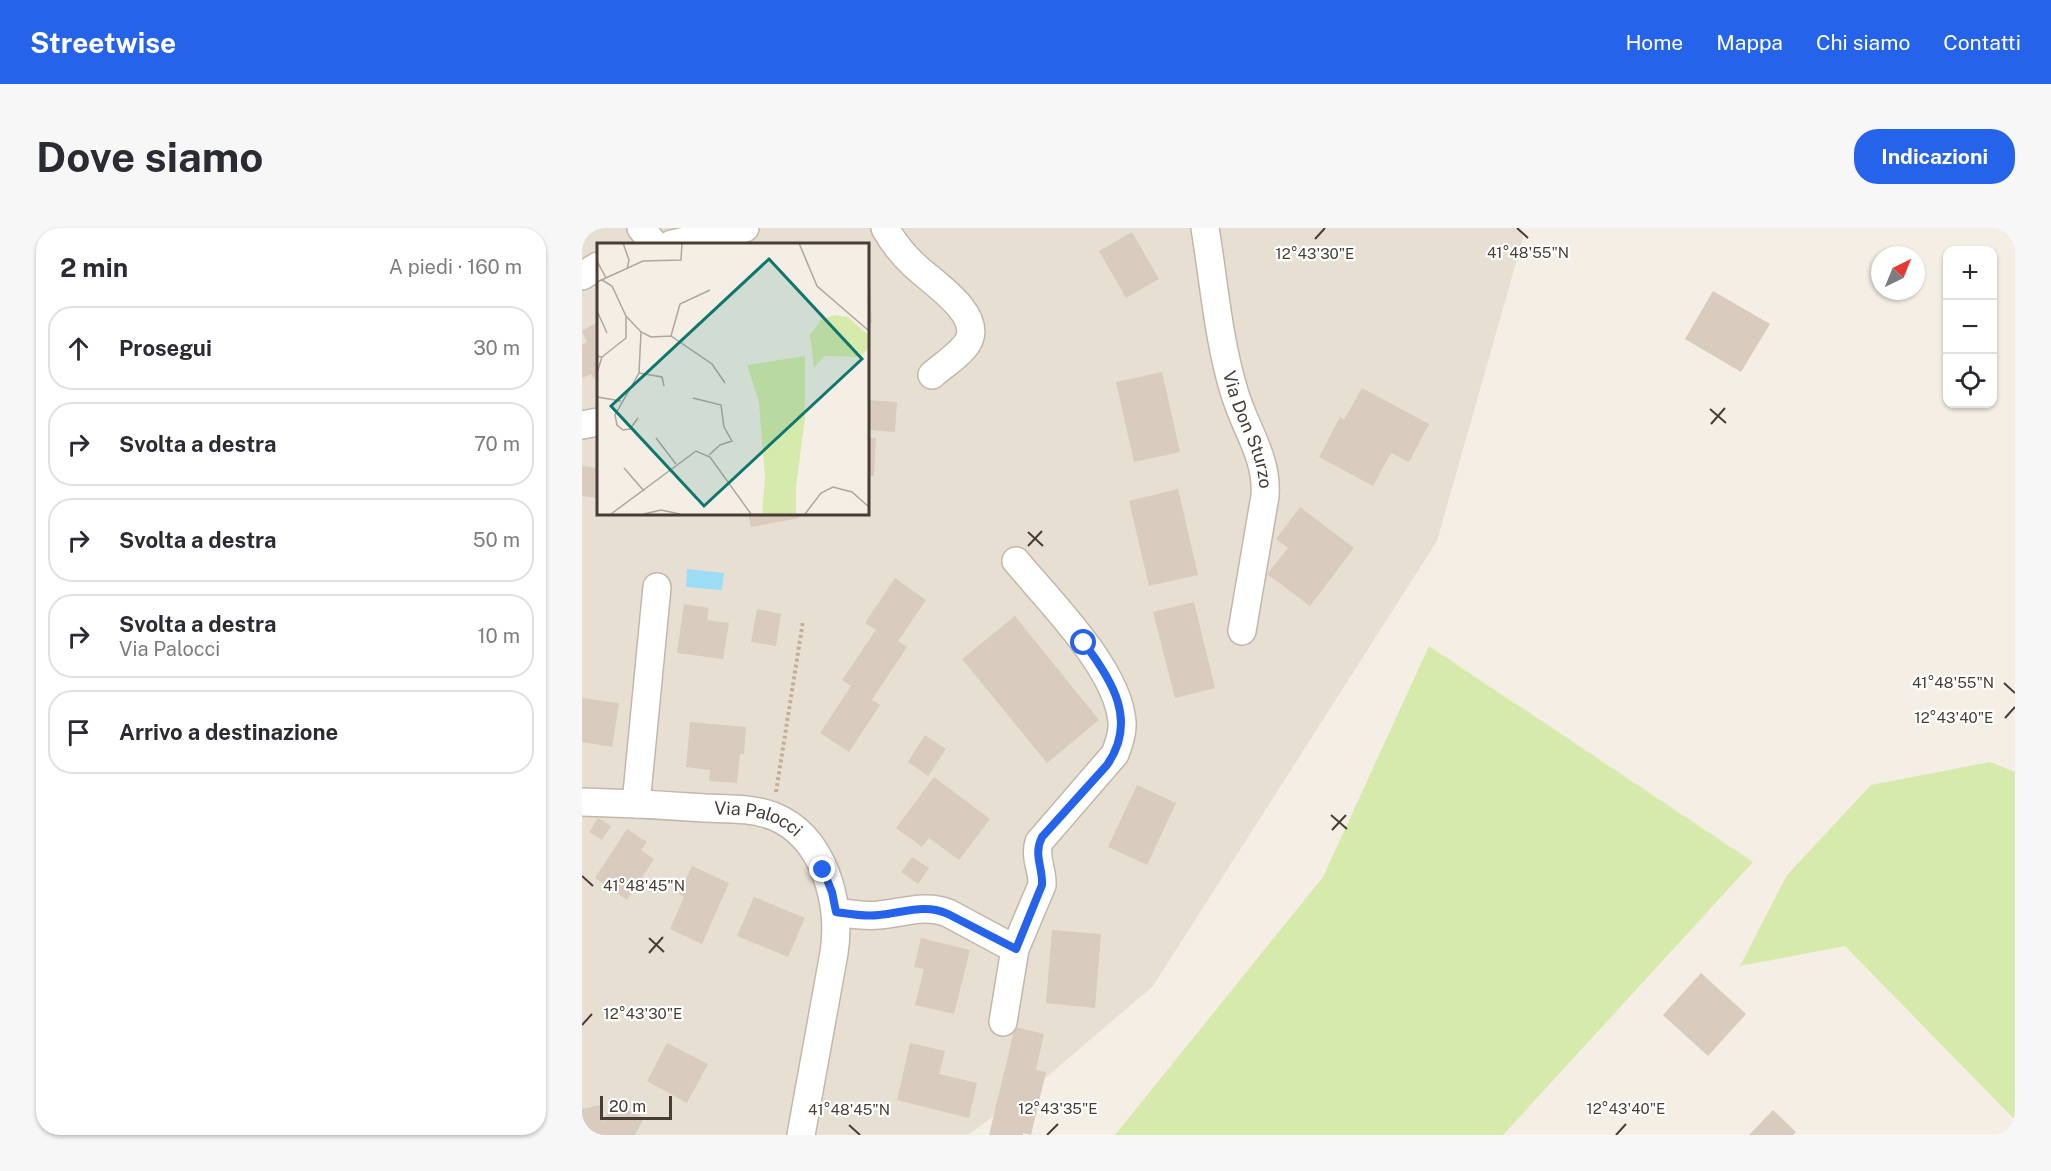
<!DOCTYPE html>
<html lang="it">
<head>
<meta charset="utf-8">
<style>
  body { margin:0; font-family:"Public Sans",sans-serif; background:#f7f7f7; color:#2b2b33 }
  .controls { position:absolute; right:18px; top:18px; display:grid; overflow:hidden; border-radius:12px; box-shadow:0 2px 4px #0004 }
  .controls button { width:54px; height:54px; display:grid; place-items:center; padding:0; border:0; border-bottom:2px solid #e1e1e2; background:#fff; color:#2b2b33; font:30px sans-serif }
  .compass { position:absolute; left:1289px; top:18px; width:54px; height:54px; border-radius:50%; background:#fff; box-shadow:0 2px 4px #0004; rotate:43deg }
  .scale { position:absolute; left:18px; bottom:15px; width:72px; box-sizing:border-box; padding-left:6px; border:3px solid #473d34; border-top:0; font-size:16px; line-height:21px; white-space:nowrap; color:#473d34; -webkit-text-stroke:4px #fff; paint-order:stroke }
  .stop { position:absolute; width:18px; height:18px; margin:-14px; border:4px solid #2563eb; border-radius:50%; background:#fff }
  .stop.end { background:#2563eb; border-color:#fff; box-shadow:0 2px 6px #0008 }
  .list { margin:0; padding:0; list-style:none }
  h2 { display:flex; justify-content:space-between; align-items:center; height:78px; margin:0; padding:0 24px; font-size:26px }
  h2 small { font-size:20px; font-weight:400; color:#7c7c81 }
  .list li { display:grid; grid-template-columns:39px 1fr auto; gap:18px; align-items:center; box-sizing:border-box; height:84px; margin:0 12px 12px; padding:0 12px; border:2px solid #e1e1e2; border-radius:24px }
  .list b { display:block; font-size:22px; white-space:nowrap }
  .list p { margin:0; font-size:20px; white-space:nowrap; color:#7c7c81 }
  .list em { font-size:20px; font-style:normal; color:#7c7c81 }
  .icon { flex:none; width:33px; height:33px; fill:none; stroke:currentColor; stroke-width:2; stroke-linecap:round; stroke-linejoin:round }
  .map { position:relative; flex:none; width:1433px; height:907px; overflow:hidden; border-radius:24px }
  header { display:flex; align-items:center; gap:36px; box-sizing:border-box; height:84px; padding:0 30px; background:#2563eb; color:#fff }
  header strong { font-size:28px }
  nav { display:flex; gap:33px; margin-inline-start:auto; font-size:21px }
  .intro { display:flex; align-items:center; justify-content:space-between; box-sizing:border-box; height:144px; padding:0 36px }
  h1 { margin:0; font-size:42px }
  .button { padding:15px 27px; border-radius:24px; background:#2563eb; color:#fff; font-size:21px; font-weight:700 }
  main { display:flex; gap:36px; padding:0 36px }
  aside { flex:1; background:#fff; border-radius:24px; box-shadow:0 2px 4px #0004 }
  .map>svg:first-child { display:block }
  .residential { fill:#e8dfd3; fill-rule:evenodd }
  .green { fill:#d6ebab }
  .water { fill:#9ddcf5 }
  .building { fill:#d9cbbd }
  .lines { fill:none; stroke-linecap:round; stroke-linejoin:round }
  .street-casing { stroke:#c3b7aa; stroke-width:30 }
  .path { stroke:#c3ae98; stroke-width:4; stroke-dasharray:3 3; stroke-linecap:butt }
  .street { stroke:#fff; stroke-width:27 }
  .route { stroke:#2563eb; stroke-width:8 }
  .ticks { fill:none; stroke:#473d34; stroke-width:2 }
  .labels { text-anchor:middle; stroke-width:4.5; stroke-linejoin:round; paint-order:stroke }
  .street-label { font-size:18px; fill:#473d34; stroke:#fff }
  .inset-road { fill:none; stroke:#afa79e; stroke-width:1.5 }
  .view { fill:#0f766e; fill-opacity:0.15; stroke:#0f766e; stroke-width:3 }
  .inset-edge { fill:none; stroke:#473d34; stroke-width:3 }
  .ticks-label { font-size:15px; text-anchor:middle; fill:#473d34; stroke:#fff; stroke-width:4.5; stroke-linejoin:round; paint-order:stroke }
</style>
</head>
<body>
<header>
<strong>Streetwise</strong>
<nav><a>Home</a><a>Mappa</a><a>Chi siamo</a><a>Contatti</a></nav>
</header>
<div class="intro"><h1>Dove siamo</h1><a class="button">Indicazioni</a></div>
<main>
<aside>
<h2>2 min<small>A piedi · 160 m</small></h2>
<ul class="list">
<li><svg class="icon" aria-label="ahead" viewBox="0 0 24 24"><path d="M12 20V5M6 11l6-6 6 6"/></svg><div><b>Prosegui</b></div><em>30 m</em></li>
<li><svg class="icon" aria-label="right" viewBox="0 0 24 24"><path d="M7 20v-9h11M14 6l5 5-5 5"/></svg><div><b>Svolta a destra</b></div><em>70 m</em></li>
<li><svg class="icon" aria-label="right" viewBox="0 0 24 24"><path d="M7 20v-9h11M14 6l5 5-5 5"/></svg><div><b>Svolta a destra</b></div><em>50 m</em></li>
<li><svg class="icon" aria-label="right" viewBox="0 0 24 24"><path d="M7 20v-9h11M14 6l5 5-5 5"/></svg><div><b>Svolta a destra</b><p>Via Palocci</p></div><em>10 m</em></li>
<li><svg class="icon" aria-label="arrive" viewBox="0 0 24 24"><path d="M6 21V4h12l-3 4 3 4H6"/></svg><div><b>Arrivo a destinazione</b></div></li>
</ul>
</aside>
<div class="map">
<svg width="1433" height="907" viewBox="0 0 1433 907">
  <rect width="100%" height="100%" fill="#f4eee5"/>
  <path class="residential" d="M 0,0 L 938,0 L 941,10 L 855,313 L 571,758 L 461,852 L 386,907 L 0,907 ZM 16,16 L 285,16 L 285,285 L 16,285 Z"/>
  <g class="green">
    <path d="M 847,418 L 1171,634 L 921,907 L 533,907 L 741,649 Z"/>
    <path d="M 1408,534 L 1433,544 L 1433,892 L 1263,718 L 1158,738 L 1205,647 L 1289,557 Z"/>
  </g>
  <path class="water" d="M 105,341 L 142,345 L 140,362 L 104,359 Z"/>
  <g class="building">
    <path d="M 550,4 L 577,51 L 544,70 L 517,23 Z"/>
    <path d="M 285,38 L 287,38 L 290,95 L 285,95 Z"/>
    <path d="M 1131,63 L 1188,96 L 1159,144 L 1103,111 Z"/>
    <path d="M 16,94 L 16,149 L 12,151 L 9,146 L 0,150 L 0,117 L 5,114 L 0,103 Z"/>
    <path d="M 580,144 L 598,224 L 552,234 L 534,154 Z"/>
    <path d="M 780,160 L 847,196 L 827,234 L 809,225 L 791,258 L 737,229 L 758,189 L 762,192 Z"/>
    <path d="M 285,172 L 315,174 L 313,204 L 285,202 Z"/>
    <path d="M 285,209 L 294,210 L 292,248 L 285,248 Z"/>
    <path d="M 15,233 L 16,270 L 0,268 L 0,238 L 14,240 Z"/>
    <path d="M 596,261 L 616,347 L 567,358 L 547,273 Z"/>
    <path d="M 718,279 L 772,320 L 728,378 L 685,346 L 706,320 L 694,311 Z"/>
    <path d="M 166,285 L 216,285 L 217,290 L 169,299 Z"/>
    <path d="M 313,350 L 344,372 L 316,413 L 325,419 L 290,472 L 298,477 L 267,524 L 238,505 L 269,458 L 260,452 L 294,402 L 283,395 Z"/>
    <path d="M 612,374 L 633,460 L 593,470 L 571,384 Z"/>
    <path d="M 102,376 L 127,380 L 125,392 L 147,395 L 141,431 L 95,425 Z"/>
    <path d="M 175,381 L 199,386 L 194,418 L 169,414 Z"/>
    <path d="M 433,388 L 517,492 L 465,535 L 380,431 Z"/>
    <path d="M 0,470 L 37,475 L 30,519 L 0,514 Z"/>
    <path d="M 108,494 L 164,499 L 162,526 L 158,526 L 155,555 L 127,553 L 128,542 L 104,539 Z"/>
    <path d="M 343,507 L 364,521 L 346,548 L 326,534 Z"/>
    <path d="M 352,549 L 408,591 L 377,632 L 347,610 L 340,619 L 314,600 Z"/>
    <path d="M 555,557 L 594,575 L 565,637 L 526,619 Z"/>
    <path d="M 16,590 L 29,598 L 20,612 L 7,604 Z"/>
    <path d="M 45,601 L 65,614 L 59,622 L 72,631 L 45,672 L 13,650 Z"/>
    <path d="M 330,629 L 347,640 L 336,656 L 319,644 Z"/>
    <path d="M 110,638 L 147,655 L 120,716 L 88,701 L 102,669 L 97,666 Z"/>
    <path d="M 172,669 L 223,690 L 206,729 L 155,708 Z"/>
    <path d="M 470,702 L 519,706 L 513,780 L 464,775 Z"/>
    <path d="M 339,710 L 388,722 L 372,786 L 333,777 L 342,741 L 332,739 Z"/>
    <path d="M 1119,745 L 1164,786 L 1126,828 L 1081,787 Z"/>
    <path d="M 433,799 L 462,806 L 454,842 L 464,844 L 449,907 L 441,905 L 441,907 L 407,907 Z"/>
    <path d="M 85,815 L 126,836 L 105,875 L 65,853 Z"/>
    <path d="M 328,815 L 363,823 L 357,846 L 395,855 L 387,890 L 315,872 Z"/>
    <path d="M 31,874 L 62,890 L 53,907 L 0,907 L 0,881 L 18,877 L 21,894 Z"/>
    <path d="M 1191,882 L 1214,904 L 1211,907 L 1167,907 Z"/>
  </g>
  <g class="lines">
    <g class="street-casing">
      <g id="street">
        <path d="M 59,0 L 72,16"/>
        <path d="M 303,0 C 311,14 320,26 332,37 C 348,53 399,84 387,112 C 381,125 361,137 350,147"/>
        <path id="s1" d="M 623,0 C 632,54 636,110 652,163 C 662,199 686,229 683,268 L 660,403"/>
        <path d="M 90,16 L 163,0"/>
        <path d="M 0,48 L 16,38"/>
        <path d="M 0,197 L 16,194"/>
        <path id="s2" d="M 0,574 C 41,575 82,577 123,580 C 146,581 170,580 191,588 C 242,608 260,675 252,725 L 219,907"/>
        <path d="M 54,576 L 75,359"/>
        <path d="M 254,684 C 268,686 283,689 297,687 C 321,685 343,676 366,685 L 433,721 L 460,657 C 461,642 452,630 457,614 L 533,526 C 537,516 541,505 540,494 C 536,441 468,374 434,333"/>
        <path d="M 421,794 L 433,721"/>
      </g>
    </g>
    <path class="path" d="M 194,564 L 221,393"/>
    <use href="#street" class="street"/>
  </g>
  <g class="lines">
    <path class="route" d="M 241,642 L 250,664 L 254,684 C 268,686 282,689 297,687 C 321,685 343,675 366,686 L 434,721 L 460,657 C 461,639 451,627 460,609 L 525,537 C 556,493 530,452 502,415"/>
  </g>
  <path class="ticks" d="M 935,0 L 946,10M 733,11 L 743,0M 1128,181 L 1144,195M 1129,196 L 1143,180M 446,304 L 461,318M 446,318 L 460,303M 1422,455 L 1433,465M 1423,490 L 1433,479M 749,587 L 765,601M 750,602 L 764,587M 0,648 L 11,658M 67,710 L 82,724M 67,725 L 81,709M 0,797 L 10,786M 267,897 L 278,907M 465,907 L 476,896M 1034,907 L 1044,896"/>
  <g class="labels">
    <g class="street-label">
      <text dy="6" stroke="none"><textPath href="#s1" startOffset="207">Via Don Sturzo</textPath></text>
      <text dy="6" stroke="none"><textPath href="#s2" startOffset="178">Via Palocci</textPath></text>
    </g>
  </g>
  <g transform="translate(15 15)">
    <rect width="272" height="272" fill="#f4eee5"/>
    <path d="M 237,72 L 251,74 L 271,92 L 271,105 L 264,114 L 227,113 L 217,125 L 213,92 L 224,77 ZM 208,113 L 208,174 L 199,245 L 199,271 L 165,271 L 168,235 L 162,159 L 150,122 Z" fill="#d6ebab"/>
    <path class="inset-road" d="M 26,0 L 32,17 L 30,26M 202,0 L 220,43 L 272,88M 0,18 L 9,35M 5,37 L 15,43 L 29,73 L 44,89 L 54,94 L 74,93 L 115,121 L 128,140M 0,39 L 46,18 L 84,17 L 85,0M 0,68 L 10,90M 74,93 L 83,61 L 113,47M 0,113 L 5,114 L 0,130M 5,114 L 29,95 L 29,74M 42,130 L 65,134 L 67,143M 0,154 L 24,158M 96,155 L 124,162 L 127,184 L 135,198 L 123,202 L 112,212M 41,175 L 33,186 L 26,187 L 20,182 L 18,172 L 42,130 L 44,89M 59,195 L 79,221M 27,225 L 47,248M 14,271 L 99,208 L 113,214 L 154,271M 47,271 L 64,267 L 83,271M 208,271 L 224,250 L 236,244 L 255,249 L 272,264"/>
    <path class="view" d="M 172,16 L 265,116 L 107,263 L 14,163 Z"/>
    <rect width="272" height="272" class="inset-edge"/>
  </g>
  <g class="ticks-label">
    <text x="946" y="30">41°48'55"N</text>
    <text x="733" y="31">12°43'30"E</text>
    <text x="1371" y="460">41°48'55"N</text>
    <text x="1372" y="495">12°43'40"E</text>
    <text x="62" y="663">41°48'45"N</text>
    <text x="61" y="791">12°43'30"E</text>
    <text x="476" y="886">12°43'35"E</text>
    <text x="1044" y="886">12°43'40"E</text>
    <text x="267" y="887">41°48'45"N</text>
  </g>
</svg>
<div class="controls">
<button>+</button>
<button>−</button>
<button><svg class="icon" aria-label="locate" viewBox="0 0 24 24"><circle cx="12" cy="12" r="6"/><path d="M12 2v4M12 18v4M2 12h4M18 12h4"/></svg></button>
</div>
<svg class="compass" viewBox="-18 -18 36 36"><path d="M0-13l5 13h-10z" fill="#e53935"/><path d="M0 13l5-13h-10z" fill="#7c7c81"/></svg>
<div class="scale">20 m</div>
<div class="stop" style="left:502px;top:415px"></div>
<div class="stop end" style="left:241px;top:642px"></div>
</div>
</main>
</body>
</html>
